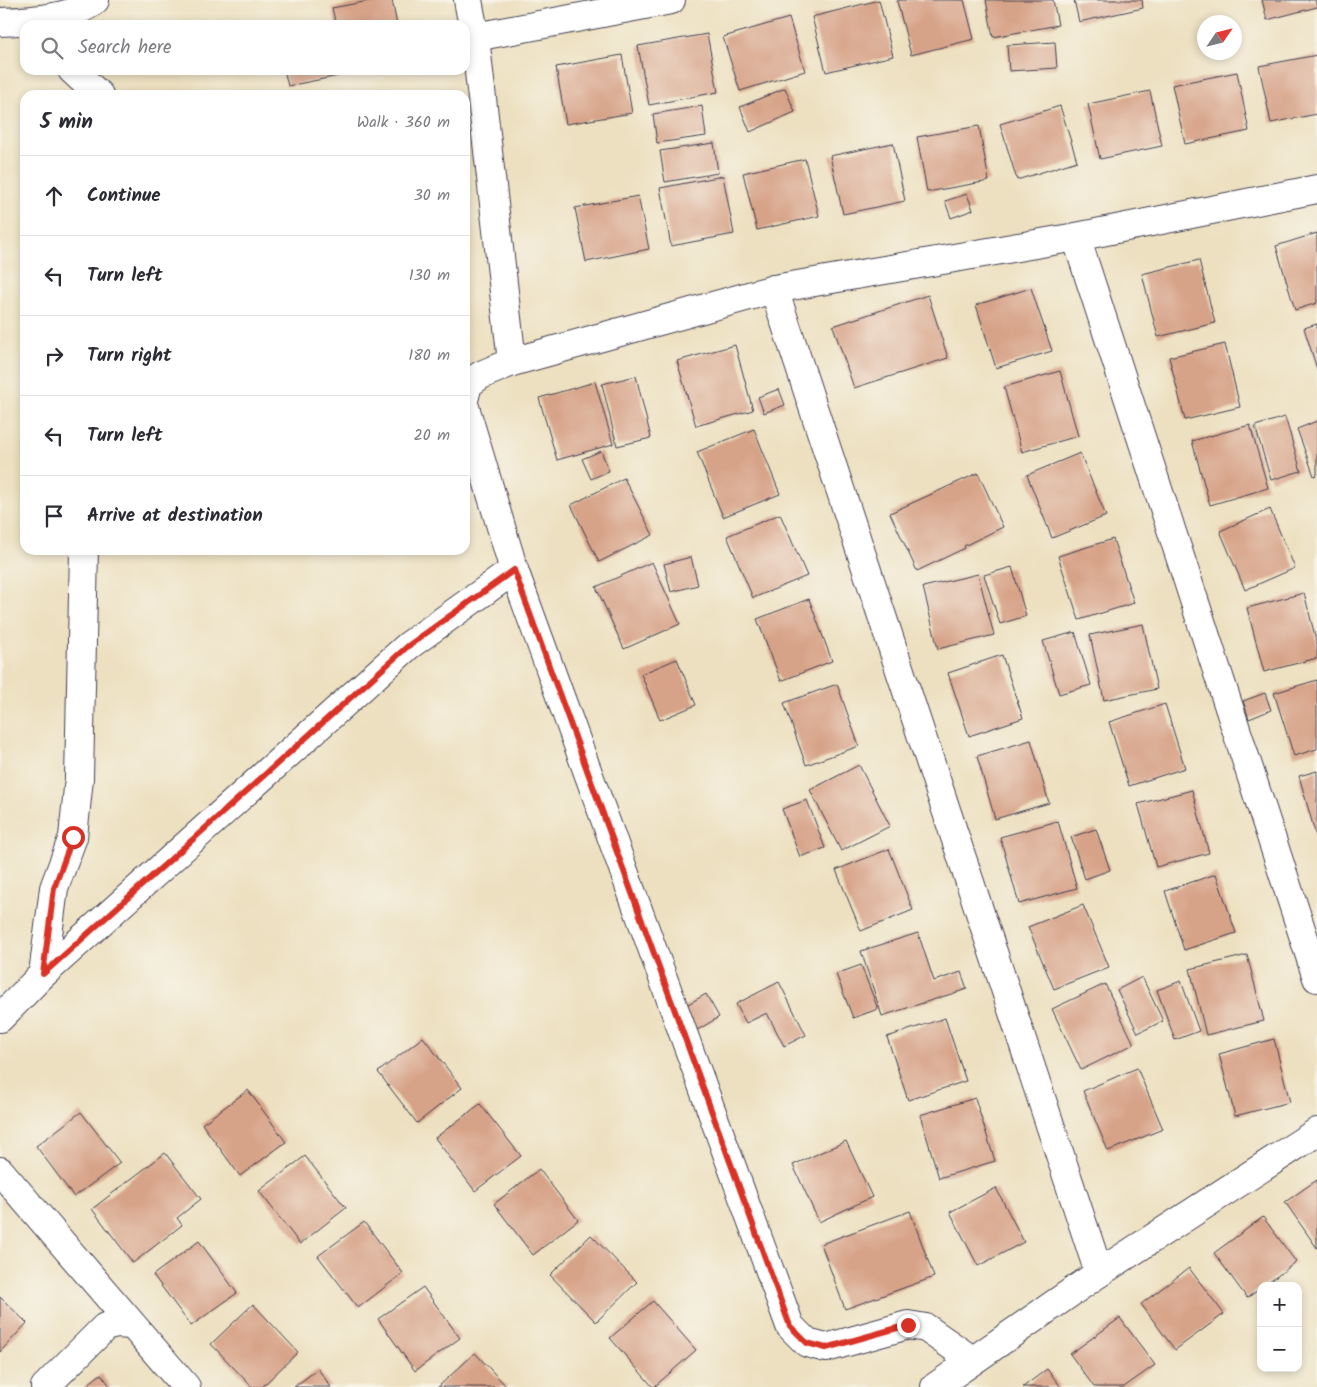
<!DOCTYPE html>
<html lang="en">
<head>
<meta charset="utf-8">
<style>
  body { margin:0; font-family:Kalam,sans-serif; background:#f2f2f3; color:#2b2b33 }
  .controls { position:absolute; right:15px; bottom:15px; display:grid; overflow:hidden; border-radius:10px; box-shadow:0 2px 8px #0003 }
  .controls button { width:45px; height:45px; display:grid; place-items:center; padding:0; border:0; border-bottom:1px solid #e1e1e2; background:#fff; color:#2b2b33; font:25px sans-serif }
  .compass { position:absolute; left:1197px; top:15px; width:45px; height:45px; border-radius:50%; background:#fff; box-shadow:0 2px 8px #0003; rotate:55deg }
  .stop { position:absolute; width:15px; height:15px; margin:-11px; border:4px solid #d93025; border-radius:50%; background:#fff }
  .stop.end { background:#d93025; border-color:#fff; box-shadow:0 1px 5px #0008 }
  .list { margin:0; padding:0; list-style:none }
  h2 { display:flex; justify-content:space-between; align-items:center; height:65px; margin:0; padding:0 20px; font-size:21px }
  h2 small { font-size:16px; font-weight:400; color:#7c7c81 }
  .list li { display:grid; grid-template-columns:32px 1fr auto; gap:15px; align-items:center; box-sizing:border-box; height:80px; padding:0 20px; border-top:1px solid #e1e1e2 }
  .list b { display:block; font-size:19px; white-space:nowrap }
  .list em { font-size:16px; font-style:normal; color:#7c7c81 }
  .icon { flex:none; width:28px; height:28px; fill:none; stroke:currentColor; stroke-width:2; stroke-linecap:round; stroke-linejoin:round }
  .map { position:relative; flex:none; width:1317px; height:1387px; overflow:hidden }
  .search { position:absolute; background:#fff; box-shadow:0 2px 8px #0003; left:20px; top:20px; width:450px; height:55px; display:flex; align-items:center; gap:12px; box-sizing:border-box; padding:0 18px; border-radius:15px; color:#7c7c81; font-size:19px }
  .panel { position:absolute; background:#fff; box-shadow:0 2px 8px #0003; left:20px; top:90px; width:450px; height:465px; border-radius:15px }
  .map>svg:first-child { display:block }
  .building { fill:#d7a388 }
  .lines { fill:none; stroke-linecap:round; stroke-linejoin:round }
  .minor-casing { stroke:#403e4f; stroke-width:30 }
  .minor { stroke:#fff; stroke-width:28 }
  .route { stroke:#d93025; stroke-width:6 }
</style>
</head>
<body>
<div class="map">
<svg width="1317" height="1387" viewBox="0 0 1317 1387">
  <rect width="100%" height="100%" fill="#f7f3e8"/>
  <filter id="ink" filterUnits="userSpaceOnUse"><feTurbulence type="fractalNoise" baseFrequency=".02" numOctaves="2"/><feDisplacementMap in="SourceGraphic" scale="10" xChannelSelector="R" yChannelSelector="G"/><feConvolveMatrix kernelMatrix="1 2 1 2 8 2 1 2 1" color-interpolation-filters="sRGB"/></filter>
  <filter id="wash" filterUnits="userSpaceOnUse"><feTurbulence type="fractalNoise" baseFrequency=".0096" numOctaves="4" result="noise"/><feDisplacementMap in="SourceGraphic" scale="20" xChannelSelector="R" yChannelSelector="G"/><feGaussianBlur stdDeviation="1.12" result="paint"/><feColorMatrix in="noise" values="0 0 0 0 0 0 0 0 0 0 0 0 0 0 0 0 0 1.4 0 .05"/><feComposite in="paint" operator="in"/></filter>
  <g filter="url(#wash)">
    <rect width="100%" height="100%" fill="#ede0c0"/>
    <g id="blocks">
      <g class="building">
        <path d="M 374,0 L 392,0 L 397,25 L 336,25 L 332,8 Z"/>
        <path d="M 879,0 L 893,56 L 826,72 L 812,17 Z"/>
        <path d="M 901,0 L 964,0 L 974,39 L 911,55 L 897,1 Z"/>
        <path d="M 986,0 L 1053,0 L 1058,25 L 993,37 Z"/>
        <path d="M 1074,0 L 1142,0 L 1143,8 L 1079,22 Z"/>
        <path d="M 1262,0 L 1315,0 L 1317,7 L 1267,20 Z"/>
        <path d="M 789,18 L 805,71 L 740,91 L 723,37 Z"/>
        <path d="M 707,34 L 718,92 L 649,105 L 638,46 Z"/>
        <path d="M 1055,42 L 1057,68 L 1009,71 L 1007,45 Z"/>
        <path d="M 622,55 L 632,113 L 566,124 L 556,67 Z"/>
        <path d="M 1317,55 L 1317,114 L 1271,123 L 1259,66 Z"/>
        <path d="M 284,70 L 336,70 L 338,76 L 288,86 Z"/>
        <path d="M 345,70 L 365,70 L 365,71 L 345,75 Z"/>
        <path d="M 1237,72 L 1249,131 L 1185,144 L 1172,85 Z"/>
        <path d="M 785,88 L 795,112 L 750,132 L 740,107 Z"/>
        <path d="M 1150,91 L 1162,146 L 1100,159 L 1088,104 Z"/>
        <path d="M 702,106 L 706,136 L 657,143 L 653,114 Z"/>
        <path d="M 1060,106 L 1077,161 L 1017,180 L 1000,124 Z"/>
        <path d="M 979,126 L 989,181 L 927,192 L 917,137 Z"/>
        <path d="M 714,143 L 718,173 L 665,182 L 660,151 Z"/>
        <path d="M 893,143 L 905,201 L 843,214 L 830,156 Z"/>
        <path d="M 805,159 L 819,216 L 757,230 L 743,173 Z"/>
        <path d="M 723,176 L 734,234 L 671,246 L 660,188 Z"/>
        <path d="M 967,194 L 973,210 L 951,218 L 945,201 Z"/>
        <path d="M 638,196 L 649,249 L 586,262 L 575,208 Z"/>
        <path d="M 1317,233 L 1317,303 L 1295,310 L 1276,246 Z"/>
        <path d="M 1199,260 L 1215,323 L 1158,337 L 1142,274 Z"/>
        <path d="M 1031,288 L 1052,351 L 996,368 L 976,305 Z"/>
        <path d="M 928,295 L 948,358 L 854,388 L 833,326 Z"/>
        <path d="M 1317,324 L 1317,369 L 1304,328 Z"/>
        <path d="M 1225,344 L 1240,407 L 1185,420 L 1169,357 Z"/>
        <path d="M 735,345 L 753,410 L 696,426 L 677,361 Z"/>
        <path d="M 1060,371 L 1078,436 L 1022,452 L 1004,387 Z"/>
        <path d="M 636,376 L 651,438 L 617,446 L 602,384 Z"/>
        <path d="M 595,382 L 613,444 L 557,460 L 539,398 Z"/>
        <path d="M 779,389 L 785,405 L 764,413 L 758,397 Z"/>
        <path d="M 1285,417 L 1301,471 L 1271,480 L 1255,426 Z"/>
        <path d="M 1317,421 L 1317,475 L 1314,476 L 1297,429 Z"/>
        <path d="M 1250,425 L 1268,488 L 1210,505 L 1192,441 Z"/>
        <path d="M 754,429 L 780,494 L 723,517 L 697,452 Z"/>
        <path d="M 601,451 L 609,471 L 591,479 L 582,459 Z"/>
        <path d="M 1080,453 L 1106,516 L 1052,538 L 1027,475 Z"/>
        <path d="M 978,473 L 1003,527 L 964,546 L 965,548 L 917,571 L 890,513 Z"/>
        <path d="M 624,478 L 653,535 L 599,562 L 571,505 Z"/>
        <path d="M 1270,509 L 1295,568 L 1245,590 L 1220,531 Z"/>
        <path d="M 780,514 L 807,576 L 753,598 L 727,536 Z"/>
        <path d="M 1113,539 L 1134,603 L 1079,620 L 1058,556 Z"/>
        <path d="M 691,557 L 698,585 L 671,592 L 664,564 Z"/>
        <path d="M 652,562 L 680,624 L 624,649 L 596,587 Z"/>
        <path d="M 1012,567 L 1026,616 L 1000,624 L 984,575 Z"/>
        <path d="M 978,574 L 994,635 L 938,649 L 923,587 Z"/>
        <path d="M 1304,593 L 1317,644 L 1317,658 L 1264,672 L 1247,608 Z"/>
        <path d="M 809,599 L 832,661 L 781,681 L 757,619 Z"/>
        <path d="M 1143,624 L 1157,689 L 1104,700 L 1090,635 Z"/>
        <path d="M 1075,632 L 1091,685 L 1059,694 L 1043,641 Z"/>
        <path d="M 1002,655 L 1023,718 L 969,736 L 948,673 Z"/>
        <path d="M 677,659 L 696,705 L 660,720 L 641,674 Z"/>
        <path d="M 1317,680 L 1317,749 L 1294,756 L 1274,693 Z"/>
        <path d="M 837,684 L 859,746 L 806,765 L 784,703 Z"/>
        <path d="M 1265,693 L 1271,710 L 1249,719 L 1243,701 Z"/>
        <path d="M 1165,704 L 1185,768 L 1129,786 L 1109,722 Z"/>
        <path d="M 1031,740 L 1049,803 L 995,819 L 977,756 Z"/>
        <path d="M 859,765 L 890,826 L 841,851 L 810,790 Z"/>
        <path d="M 1317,771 L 1317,836 L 1316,836 L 1299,776 Z"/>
        <path d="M 1192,790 L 1209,853 L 1156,867 L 1138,804 Z"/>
        <path d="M 807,800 L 825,848 L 800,857 L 782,809 Z"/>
        <path d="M 1058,821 L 1077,888 L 1019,904 L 1000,837 Z"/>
        <path d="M 1096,829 L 1110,870 L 1085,879 L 1071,837 Z"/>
        <path d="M 889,849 L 913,910 L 861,931 L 836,870 Z"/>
        <path d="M 1216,874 L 1236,933 L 1184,950 L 1165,891 Z"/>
        <path d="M 1083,905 L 1109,967 L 1054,989 L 1028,927 Z"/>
        <path d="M 918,933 L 934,981 L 961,972 L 967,989 L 882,1016 L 861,951 Z"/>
        <path d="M 1247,955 L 1264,1021 L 1206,1035 L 1190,969 Z"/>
        <path d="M 861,965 L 878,1009 L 853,1018 L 836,974 Z"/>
        <path d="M 1142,977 L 1163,1021 L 1138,1033 L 1117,990 Z"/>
        <path d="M 1181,981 L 1199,1031 L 1175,1040 L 1157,990 Z"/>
        <path d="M 779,982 L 806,1035 L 784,1046 L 767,1013 L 746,1023 L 736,1004 Z"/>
        <path d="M 1105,984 L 1134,1044 L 1081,1070 L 1052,1009 Z"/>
        <path d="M 706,994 L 719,1017 L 694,1032 L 681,1008 Z"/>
        <path d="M 945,1018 L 966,1081 L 908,1100 L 887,1037 Z"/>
        <path d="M 423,1037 L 462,1088 L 417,1123 L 378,1072 Z"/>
        <path d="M 1274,1039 L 1290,1102 L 1235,1116 L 1219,1054 Z"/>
        <path d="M 1137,1068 L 1163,1129 L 1108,1151 L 1083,1091 Z"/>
        <path d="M 248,1090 L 286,1142 L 240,1176 L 202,1124 Z"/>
        <path d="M 975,1098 L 995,1161 L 939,1178 L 920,1115 Z"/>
        <path d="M 480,1104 L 521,1156 L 475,1191 L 435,1138 Z"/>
        <path d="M 81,1112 L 120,1163 L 74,1197 L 36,1146 Z"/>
        <path d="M 846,1141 L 872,1197 L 819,1222 L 793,1165 Z"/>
        <path d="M 165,1153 L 201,1199 L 177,1218 L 182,1225 L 133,1263 L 92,1209 Z"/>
        <path d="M 305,1156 L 346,1208 L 300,1244 L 259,1191 Z"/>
        <path d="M 539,1169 L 578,1220 L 533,1255 L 494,1204 Z"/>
        <path d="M 1317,1180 L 1317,1248 L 1285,1202 Z"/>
        <path d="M 996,1188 L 1024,1242 L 978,1266 L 950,1212 Z"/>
        <path d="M 910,1211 L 934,1277 L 845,1309 L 821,1244 Z"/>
        <path d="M 1263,1217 L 1296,1262 L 1264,1286 L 1261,1286 L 1261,1288 L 1247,1298 L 1214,1253 Z"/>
        <path d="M 364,1222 L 403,1273 L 358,1308 L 318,1256 Z"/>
        <path d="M 591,1235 L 637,1282 L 596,1322 L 550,1275 Z"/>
        <path d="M 199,1241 L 237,1293 L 191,1326 L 153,1275 Z"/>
        <path d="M 1189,1268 L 1224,1314 L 1175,1350 L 1141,1304 Z"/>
        <path d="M 423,1287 L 460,1338 L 415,1371 L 378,1319 Z"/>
        <path d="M 0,1297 L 27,1323 L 0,1352 Z"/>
        <path d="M 653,1301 L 696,1350 L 654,1387 L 653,1387 L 610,1338 Z"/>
        <path d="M 253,1304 L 298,1352 L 262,1387 L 252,1387 L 211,1344 Z"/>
        <path d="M 1120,1318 L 1155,1365 L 1124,1387 L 1094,1387 L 1070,1354 Z"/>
        <path d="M 475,1353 L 507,1387 L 438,1387 Z"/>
        <path d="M 318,1369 L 331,1387 L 294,1387 Z"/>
        <path d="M 1047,1369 L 1061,1387 L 1023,1387 Z"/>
        <path d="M 101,1374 L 111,1387 L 84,1387 Z"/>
      </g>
    </g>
  </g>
  <g filter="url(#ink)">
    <use href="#blocks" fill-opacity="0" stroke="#403e4f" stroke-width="1"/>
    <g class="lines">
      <g class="minor-casing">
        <g id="minor">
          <path d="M 468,0 L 475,37 L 512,362 L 774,289 L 1076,237 L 1317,189"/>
          <path d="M 0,22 C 27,21 74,19 95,0"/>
          <path d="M 475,37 L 671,0"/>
          <path d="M 72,70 L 99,95"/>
          <path d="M 1076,237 L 1317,978"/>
          <path d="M 774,289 L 1099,1273"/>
          <path d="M 465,396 L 468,384 L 481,375 L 512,362"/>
          <path d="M 465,407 L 514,570 L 790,1326 L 807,1343 L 826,1348 L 908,1325 L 926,1328 L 972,1360"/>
          <path d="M 43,974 L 54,888 L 73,837 L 79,778 L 84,550"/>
          <path d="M 0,1018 L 43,974 L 408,646 L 514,570"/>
          <path d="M 0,1171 L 186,1387"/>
          <path d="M 45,1387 L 105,1327 L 117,1324 L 132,1325"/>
          <path d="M 935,1387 L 1099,1273 L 1317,1132"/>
        </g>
      </g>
      <use href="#minor" class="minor"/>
    </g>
  </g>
  <g class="lines" filter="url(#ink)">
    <path class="route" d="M 73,837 L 54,888 L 43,974 L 408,646 L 514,570 L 790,1326 L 807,1343 L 826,1348 L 908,1325"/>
  </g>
</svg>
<div class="controls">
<button>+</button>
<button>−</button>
</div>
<svg class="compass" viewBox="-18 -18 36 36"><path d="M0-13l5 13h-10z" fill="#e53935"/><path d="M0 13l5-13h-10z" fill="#7c7c81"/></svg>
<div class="stop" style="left:73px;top:837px"></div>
<div class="stop end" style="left:908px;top:1325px"></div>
<div class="search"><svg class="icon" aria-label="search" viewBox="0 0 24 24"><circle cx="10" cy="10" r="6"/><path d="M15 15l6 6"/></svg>Search here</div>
<section class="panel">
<h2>5 min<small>Walk · 360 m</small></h2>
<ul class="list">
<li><svg class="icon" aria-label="ahead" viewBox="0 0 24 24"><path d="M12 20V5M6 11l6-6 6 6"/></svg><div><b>Continue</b></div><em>30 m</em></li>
<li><svg class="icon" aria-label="left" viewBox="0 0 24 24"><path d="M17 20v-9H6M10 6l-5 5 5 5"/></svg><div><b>Turn left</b></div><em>130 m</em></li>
<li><svg class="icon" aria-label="right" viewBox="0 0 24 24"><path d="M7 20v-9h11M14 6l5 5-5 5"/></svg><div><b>Turn right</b></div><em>180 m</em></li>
<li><svg class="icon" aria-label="left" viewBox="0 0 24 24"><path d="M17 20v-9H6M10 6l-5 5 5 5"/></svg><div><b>Turn left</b></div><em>20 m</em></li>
<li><svg class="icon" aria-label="arrive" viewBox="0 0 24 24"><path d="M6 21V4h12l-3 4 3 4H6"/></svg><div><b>Arrive at destination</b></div></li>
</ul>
</section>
</div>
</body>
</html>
